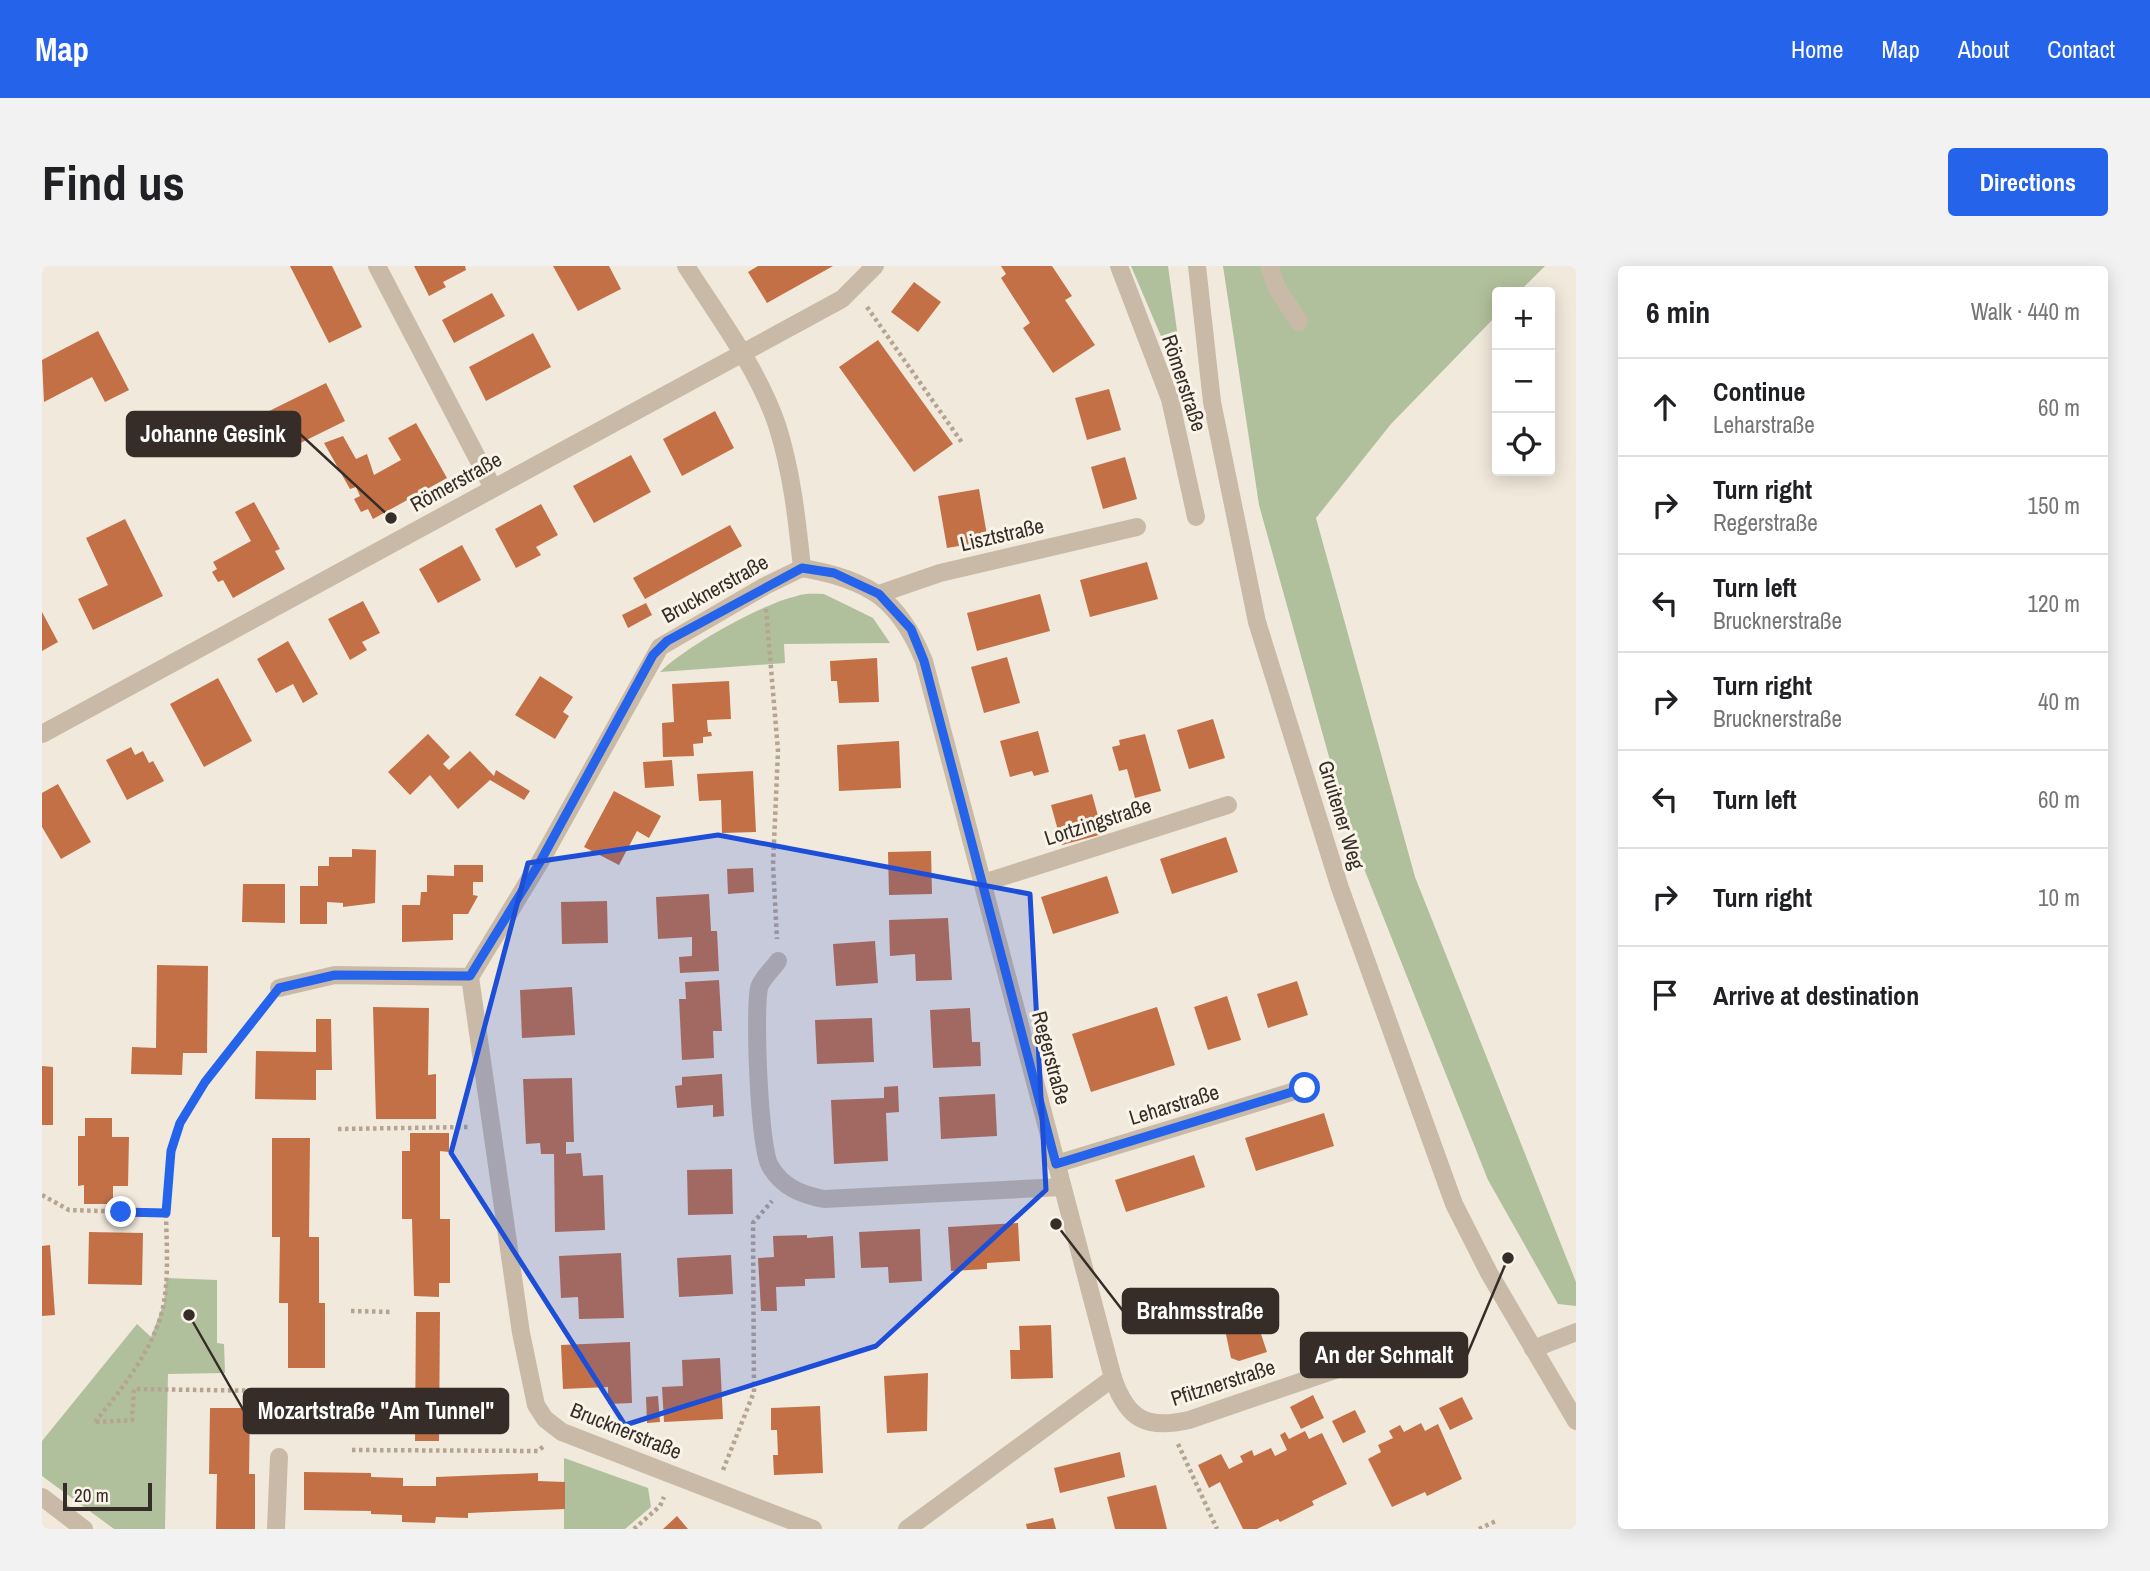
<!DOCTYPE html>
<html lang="en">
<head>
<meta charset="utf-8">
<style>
  body { margin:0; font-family:"Archivo Narrow",sans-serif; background:#f2f2f2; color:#202124 }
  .controls { position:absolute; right:21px; top:21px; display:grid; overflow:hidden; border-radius:7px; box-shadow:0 4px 18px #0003 }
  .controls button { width:63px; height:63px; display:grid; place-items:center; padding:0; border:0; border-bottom:2px solid #e0e0e0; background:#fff; color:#202124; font:35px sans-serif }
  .scale { position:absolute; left:21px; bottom:18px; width:89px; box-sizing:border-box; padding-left:7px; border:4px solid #362d28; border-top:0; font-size:19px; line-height:24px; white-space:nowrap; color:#362d28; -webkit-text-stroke:5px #f9f3e8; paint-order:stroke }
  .stop { position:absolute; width:21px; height:21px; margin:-16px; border:5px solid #2563eb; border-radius:50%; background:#fff }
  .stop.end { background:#2563eb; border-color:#fff; box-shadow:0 2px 7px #0008 }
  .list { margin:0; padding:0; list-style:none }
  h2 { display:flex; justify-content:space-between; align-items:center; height:91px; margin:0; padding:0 28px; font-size:30px }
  h2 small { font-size:23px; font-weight:400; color:#757577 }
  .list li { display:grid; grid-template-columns:46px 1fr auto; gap:21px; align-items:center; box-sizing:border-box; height:98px; padding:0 28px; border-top:2px solid #e0e0e0 }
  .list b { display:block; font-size:26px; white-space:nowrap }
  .list p { margin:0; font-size:23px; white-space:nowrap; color:#757577 }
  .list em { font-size:23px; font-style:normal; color:#757577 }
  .icon { flex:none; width:38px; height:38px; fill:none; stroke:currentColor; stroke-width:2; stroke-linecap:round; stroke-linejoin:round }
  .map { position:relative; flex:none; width:1534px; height:1263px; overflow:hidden; border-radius:7px }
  header { display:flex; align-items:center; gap:42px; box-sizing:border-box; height:98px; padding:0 35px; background:#2563eb; color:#fff }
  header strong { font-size:33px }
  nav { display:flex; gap:38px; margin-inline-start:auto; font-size:24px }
  .intro { display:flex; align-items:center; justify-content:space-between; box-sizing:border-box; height:168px; padding:0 42px }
  h1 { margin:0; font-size:49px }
  .button { padding:18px 32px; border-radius:7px; background:#2563eb; color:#fff; font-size:24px; font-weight:700 }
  main { display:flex; gap:42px; padding:0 42px }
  aside { flex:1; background:#fff; border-radius:7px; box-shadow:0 4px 18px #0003 }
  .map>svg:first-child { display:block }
  .green { fill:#b1c09c }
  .building { fill:#c37047 }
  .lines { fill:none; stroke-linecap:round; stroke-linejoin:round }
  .path { stroke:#b5a492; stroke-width:4.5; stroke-dasharray:3.5 3.5; stroke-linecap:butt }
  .minor { stroke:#c9baa7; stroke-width:18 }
  .route { stroke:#2563eb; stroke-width:9 }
  .marked { fill:#1d4ed8; fill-opacity:0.2; stroke:#1d4ed8; stroke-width:5; stroke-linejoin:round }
  .labels { text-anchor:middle; stroke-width:6; stroke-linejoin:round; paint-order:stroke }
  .street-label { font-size:21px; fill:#362d28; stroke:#f9f3e8 }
  .leader { fill:none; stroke:#362d28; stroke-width:2.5 }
  .callout-dot { fill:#362d28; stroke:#f9f3e8; stroke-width:2.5 }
  .callout { fill:#362d28; stroke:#362d28; stroke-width:2.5 }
  .callout-label { font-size:23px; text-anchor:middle; font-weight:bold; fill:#fff }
</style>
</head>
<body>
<header>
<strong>Map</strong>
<nav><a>Home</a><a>Map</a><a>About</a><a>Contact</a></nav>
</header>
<div class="intro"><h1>Find us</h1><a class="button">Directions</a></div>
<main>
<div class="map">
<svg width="1534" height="1263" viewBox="0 0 1534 1263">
  <rect width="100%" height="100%" fill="#f1e9db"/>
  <g class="green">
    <path d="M 1089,0 L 1126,0 L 1137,79 L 1124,82 Z"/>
    <path d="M 1181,0 L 1503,0 L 1477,26 L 1455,26 L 1455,49 L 1349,158 L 1274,252 L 1373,611 L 1534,1016 L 1534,1040 L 1516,1038 L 1446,914 L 1309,570 L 1217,239 Z"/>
    <path d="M 782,328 L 831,352 L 848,377 L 742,378 L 743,397 L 618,406 C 643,381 719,338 755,330 C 763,327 773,328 782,328 Z"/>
    <path d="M 124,1012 L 175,1014 L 175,1077 L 182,1078 L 183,1107 L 126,1108 L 123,1263 L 72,1263 L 0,1210 L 0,1175 L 95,1058 L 109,1071 L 122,1037 Z"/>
    <path d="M 522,1192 L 606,1222 L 609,1241 L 583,1263 L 522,1263 Z"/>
  </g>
  <g class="building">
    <path d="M 248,0 L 290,0 L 320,61 L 287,77 Z"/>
    <path d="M 372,0 L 423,0 L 424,4 L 401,16 L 404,21 L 387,30 Z"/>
    <path d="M 511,0 L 567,0 L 579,23 L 536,45 Z"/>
    <path d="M 716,0 L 791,0 L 725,37 L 706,6 Z"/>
    <path d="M 959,0 L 1010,0 L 1030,30 L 1023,34 L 1053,79 L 1011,107 L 981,62 L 988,57 L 959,12 L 964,8 Z"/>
    <path d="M 872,16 L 899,36 L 876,66 L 849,46 Z"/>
    <path d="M 450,27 L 463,50 L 412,77 L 400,54 Z"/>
    <path d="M 56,65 L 87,124 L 63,136 L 50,111 L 2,136 L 0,94 Z"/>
    <path d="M 491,67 L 509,101 L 444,135 L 427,101 Z"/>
    <path d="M 836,74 L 911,178 L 872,206 L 797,101 Z"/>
    <path d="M 284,117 L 303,155 L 238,187 L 219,149 Z"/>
    <path d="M 1067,123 L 1079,164 L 1045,174 L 1033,132 Z"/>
    <path d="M 673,145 L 692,182 L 640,210 L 621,173 Z"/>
    <path d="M 374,157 L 405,212 L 331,253 L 326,243 L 319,246 L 312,233 L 318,230 L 314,221 L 308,223 L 282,177 L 301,170 L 314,193 L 325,188 L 332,209 L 359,194 L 346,172 Z"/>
    <path d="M 589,189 L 609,226 L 552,257 L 531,220 Z"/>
    <path d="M 1083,191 L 1095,233 L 1061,243 L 1049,201 Z"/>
    <path d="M 937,223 L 946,275 L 905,282 L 896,230 Z"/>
    <path d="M 212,236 L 238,283 L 233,285 L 243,303 L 191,332 L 181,314 L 176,316 L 170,306 L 175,303 L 171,296 L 209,275 L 193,246 Z"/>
    <path d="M 499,238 L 516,269 L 494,281 L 499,289 L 474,302 L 453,263 Z"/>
    <path d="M 83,253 L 121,330 L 51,364 L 36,333 L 66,319 L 44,272 Z"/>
    <path d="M 688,259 L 700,280 L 603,333 L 591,312 Z"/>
    <path d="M 420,279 L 439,314 L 396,337 L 377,303 Z"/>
    <path d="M 1105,296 L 1116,333 L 1048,351 L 1038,314 Z"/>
    <path d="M 998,328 L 1008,365 L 935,385 L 925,347 Z"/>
    <path d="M 321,335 L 338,367 L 320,376 L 325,384 L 308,394 L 286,353 Z"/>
    <path d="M 604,337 L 610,349 L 586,362 L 580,349 Z"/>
    <path d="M 0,346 L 16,376 L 0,385 Z"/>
    <path d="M 246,375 L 276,428 L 261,437 L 251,418 L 234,427 L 215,393 Z"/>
    <path d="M 965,391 L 978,437 L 942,447 L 929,401 Z"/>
    <path d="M 835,392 L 837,436 L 797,437 L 795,415 L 789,415 L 788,395 Z"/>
    <path d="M 498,410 L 531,431 L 521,446 L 527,450 L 513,473 L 473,449 Z"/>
    <path d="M 176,412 L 210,475 L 162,501 L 128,438 Z"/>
    <path d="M 687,415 L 689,453 L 665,454 L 666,466 L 669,466 L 670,470 L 661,471 L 661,477 L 651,478 L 652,490 L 621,491 L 620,457 L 632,456 L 630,418 Z"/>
    <path d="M 1171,453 L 1183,492 L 1147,503 L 1135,464 Z"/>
    <path d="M 996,465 L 1007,506 L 992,510 L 990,505 L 968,511 L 958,475 Z"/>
    <path d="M 386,468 L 408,491 L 401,498 L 407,504 L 428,485 L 452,510 L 454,504 L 488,525 L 482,534 L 448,514 L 416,543 L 388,509 L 368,529 L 346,506 Z"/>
    <path d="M 1103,468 L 1119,525 L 1093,532 L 1085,503 L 1077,505 L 1070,481 L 1078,479 L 1077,474 Z"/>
    <path d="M 857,475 L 859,522 L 797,525 L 795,479 Z"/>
    <path d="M 89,481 L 93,489 L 101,485 L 107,497 L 111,495 L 122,515 L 85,534 L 64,494 Z"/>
    <path d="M 630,494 L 632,520 L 603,522 L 601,496 Z"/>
    <path d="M 711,505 L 714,566 L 680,567 L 679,534 L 657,535 L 655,508 Z"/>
    <path d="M 16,518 L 49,576 L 19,593 L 0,561 L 0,527 Z"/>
    <path d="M 572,525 L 619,550 L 607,572 L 595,565 L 577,599 L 542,581 Z"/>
    <path d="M 1050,528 L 1061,568 L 1020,579 L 1009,539 Z"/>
    <path d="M 1184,571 L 1196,606 L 1130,628 L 1118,593 Z"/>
    <path d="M 310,583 L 334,584 L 333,637 L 301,641 L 301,637 L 285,636 L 285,658 L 258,658 L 258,620 L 276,620 L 276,600 L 287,600 L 287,591 L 310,591 Z"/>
    <path d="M 889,585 L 890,628 L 847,629 L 846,586 Z"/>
    <path d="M 412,599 L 441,599 L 441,616 L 431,616 L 431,629 L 436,630 L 426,648 L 411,648 L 411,674 L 360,676 L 360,639 L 378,639 L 379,626 L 385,626 L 385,609 L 412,610 Z"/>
    <path d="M 711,602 L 712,626 L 686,628 L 685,603 Z"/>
    <path d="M 1065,610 L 1077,647 L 1011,668 L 999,631 Z"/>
    <path d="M 201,618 L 243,618 L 243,657 L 200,656 Z"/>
    <path d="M 667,628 L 669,665 L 675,665 L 677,705 L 638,707 L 637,691 L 650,690 L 650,671 L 616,673 L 614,631 Z"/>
    <path d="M 565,635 L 566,677 L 520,678 L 519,636 Z"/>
    <path d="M 906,652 L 910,714 L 874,715 L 873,688 L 848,690 L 847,654 Z"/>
    <path d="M 833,675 L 836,717 L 794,720 L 791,678 Z"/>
    <path d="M 115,699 L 166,700 L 165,787 L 141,787 L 140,809 L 89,808 L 90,781 L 114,782 Z"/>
    <path d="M 677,714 L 680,765 L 671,765 L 672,792 L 640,794 L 637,733 L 644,733 L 643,716 Z"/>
    <path d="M 1255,715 L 1266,749 L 1226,762 L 1215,728 Z"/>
    <path d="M 530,721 L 533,769 L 480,772 L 478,724 Z"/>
    <path d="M 1185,730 L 1199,774 L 1166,784 L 1152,741 Z"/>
    <path d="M 331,741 L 387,742 L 386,809 L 394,808 L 394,853 L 334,853 Z"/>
    <path d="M 1115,741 L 1133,799 L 1049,826 L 1030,768 Z"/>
    <path d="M 928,742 L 930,776 L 938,776 L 939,800 L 891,802 L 888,744 Z"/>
    <path d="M 830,752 L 832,796 L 775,798 L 773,754 Z"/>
    <path d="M 274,753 L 289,753 L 290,804 L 274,804 L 274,834 L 213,833 L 214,785 L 274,786 Z"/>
    <path d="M 0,800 L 11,801 L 11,859 L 0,859 Z"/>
    <path d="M 680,808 L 682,850 L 671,851 L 671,839 L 635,842 L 633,820 L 640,819 L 640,811 Z"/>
    <path d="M 530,812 L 532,876 L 524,876 L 524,888 L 539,887 L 541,910 L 561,909 L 563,964 L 513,966 L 512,888 L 499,888 L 498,877 L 484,878 L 481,813 Z"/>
    <path d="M 856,820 L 857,846 L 844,847 L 846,895 L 792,898 L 789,834 L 842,832 L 842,821 Z"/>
    <path d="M 953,828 L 955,870 L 899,873 L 897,831 Z"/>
    <path d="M 1282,847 L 1292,880 L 1214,905 L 1203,872 Z"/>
    <path d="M 43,852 L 70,852 L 70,871 L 87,871 L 86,920 L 71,920 L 71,938 L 42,938 L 42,919 L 36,920 L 36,870 L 43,870 Z"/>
    <path d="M 368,867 L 407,867 L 407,886 L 398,885 L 398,953 L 408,953 L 408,1017 L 397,1017 L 397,1031 L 372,1030 L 370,953 L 360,953 L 360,885 L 368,885 Z"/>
    <path d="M 230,872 L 268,872 L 267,971 L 277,971 L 277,1037 L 283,1037 L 283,1102 L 246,1102 L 246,1037 L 237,1037 L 238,971 L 230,971 Z"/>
    <path d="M 1152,889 L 1163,921 L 1084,946 L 1073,914 Z"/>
    <path d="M 690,903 L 691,948 L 646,949 L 645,904 Z"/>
    <path d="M 976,957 L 978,995 L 945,997 L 945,1003 L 909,1005 L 906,961 Z"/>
    <path d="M 878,963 L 880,1015 L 847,1017 L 846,1001 L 819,1002 L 817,966 Z"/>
    <path d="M 47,966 L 101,967 L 100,1019 L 46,1018 Z"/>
    <path d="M 765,969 L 765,972 L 791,970 L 793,1012 L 763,1013 L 763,1020 L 734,1021 L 735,1045 L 719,1045 L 716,992 L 732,991 L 731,970 Z"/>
    <path d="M 8,979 L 13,1049 L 0,1050 L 0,980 Z"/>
    <path d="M 579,987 L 582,1052 L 537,1053 L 536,1031 L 519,1032 L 517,990 Z"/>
    <path d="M 689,989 L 691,1028 L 637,1031 L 635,992 Z"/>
    <path d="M 1212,1029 L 1222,1060 L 1217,1062 L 1225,1086 L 1197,1095 L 1189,1092 L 1178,1040 Z"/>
    <path d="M 374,1046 L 398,1046 L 397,1175 L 373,1175 Z"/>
    <path d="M 1009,1059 L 1011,1112 L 969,1113 L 968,1084 L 978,1084 L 977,1060 Z"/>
    <path d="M 588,1076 L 590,1137 L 566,1138 L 566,1121 L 521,1123 L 519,1079 Z"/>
    <path d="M 678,1092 L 681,1153 L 622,1156 L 620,1121 L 641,1120 L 640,1094 Z"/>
    <path d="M 886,1107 L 885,1165 L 845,1167 L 842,1110 Z"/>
    <path d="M 1271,1129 L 1282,1152 L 1259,1163 L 1248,1141 Z"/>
    <path d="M 616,1130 L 618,1156 L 605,1157 L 604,1131 Z"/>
    <path d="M 1420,1131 L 1431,1153 L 1408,1164 L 1397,1142 Z"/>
    <path d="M 778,1140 L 781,1207 L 732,1209 L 731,1189 L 736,1189 L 735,1164 L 729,1164 L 729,1142 Z"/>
    <path d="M 168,1142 L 208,1142 L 207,1208 L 213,1208 L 213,1263 L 174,1263 L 175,1208 L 167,1208 Z"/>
    <path d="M 1313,1144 L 1324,1166 L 1301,1177 L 1290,1155 Z"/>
    <path d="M 1379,1157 L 1383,1165 L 1396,1158 L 1420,1213 L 1385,1230 L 1383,1226 L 1350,1241 L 1326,1193 L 1339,1186 L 1336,1179 L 1351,1172 L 1347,1165 L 1358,1159 L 1362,1166 Z"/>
    <path d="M 1263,1165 L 1267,1173 L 1280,1167 L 1305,1218 L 1270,1235 L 1272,1239 L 1238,1256 L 1236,1253 L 1215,1263 L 1201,1263 L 1178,1216 L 1167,1222 L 1156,1199 L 1179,1188 L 1187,1203 L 1201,1196 L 1198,1190 L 1210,1184 L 1212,1190 L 1229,1182 L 1233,1190 L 1245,1184 L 1238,1169 L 1243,1166 L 1247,1173 Z"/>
    <path d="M 1078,1186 L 1083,1211 L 1018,1227 L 1012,1202 Z"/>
    <path d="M 262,1206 L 329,1207 L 329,1211 L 361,1212 L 361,1220 L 394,1220 L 394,1211 L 496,1207 L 496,1215 L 523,1216 L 523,1243 L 426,1247 L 426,1252 L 394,1251 L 393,1257 L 360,1256 L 360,1249 L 329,1248 L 329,1245 L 262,1244 Z"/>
    <path d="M 1114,1219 L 1125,1263 L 1073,1263 L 1065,1231 Z"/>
    <path d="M 635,1250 L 646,1263 L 621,1263 Z"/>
    <path d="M 1011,1252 L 1014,1263 L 985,1263 L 984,1258 Z"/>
  </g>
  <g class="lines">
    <g class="path">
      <path d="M 825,41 L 921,178"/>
      <path d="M 724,343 L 736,485 L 731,599 L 735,673"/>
      <path d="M 296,863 L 428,861"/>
      <path d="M 0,929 L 27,944 L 124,947"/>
      <path d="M 309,1045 L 350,1046"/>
      <path d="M 53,1156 C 80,1123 115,1079 122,1036 C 131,982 115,924 133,871 C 149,821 191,780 223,739"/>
      <path d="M 54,1156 L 90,1154 L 92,1123 L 232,1125"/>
      <path d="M 1136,1178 L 1175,1263"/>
      <path d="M 310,1184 L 496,1185 L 503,1179"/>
      <path d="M 681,1204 L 712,1126 L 711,957 L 730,935"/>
      <path d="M 592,1263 L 618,1240 L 622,1231"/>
      <path d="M 1437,1263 L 1456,1254"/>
    </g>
    <g class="minor">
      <path d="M 335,0 L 451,222"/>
      <path d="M 644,0 C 676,50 716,103 735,159 C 750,206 755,254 760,302"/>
      <path d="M 1077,0 L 1128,133 L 1154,251"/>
      <path d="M 1155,0 L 1170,136 L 1215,356 L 1298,622 L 1412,938 L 1447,1007 L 1534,1155"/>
      <path d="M 1227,0 L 1235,22 L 1257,56"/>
      <path d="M 760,302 L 723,320 L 618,381 L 498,596 L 428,711 L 479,1067 L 494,1139 L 503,1153 L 520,1166 L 771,1263"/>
      <path d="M 760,302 C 826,313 857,333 882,395 L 1071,1112 L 865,1263"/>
      <path d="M 837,328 L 898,307 L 1095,261"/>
      <path d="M 0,468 L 800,33 L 833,0"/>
      <path d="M 941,617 L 1186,539"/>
      <path d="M 736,695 C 731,703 719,713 717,722 C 712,745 717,881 728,900 C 740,921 760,929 782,933 L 1020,921"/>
      <path d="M 237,722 L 293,709 L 428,711"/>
      <path d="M 1014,898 L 1263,822"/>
      <path d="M 1491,1083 L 1534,1066"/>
      <path d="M 1071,1112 C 1085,1153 1104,1164 1147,1154 L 1328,1092 L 1366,1093"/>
      <path d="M 0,1231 L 42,1263"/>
      <path d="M 234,1263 L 237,1191"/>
    </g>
  </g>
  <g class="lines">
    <path class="route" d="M 79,946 L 124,947 L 129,885 L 138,857 L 163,816 L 237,722 L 293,709 L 428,710 L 498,596 L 611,389 L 625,375 L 760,302 L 792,307 L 837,328 L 869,363 L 882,395 L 1014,898 L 1263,822"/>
  </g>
  <path class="marked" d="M 676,569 L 988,628 L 1004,924 L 834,1080 L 583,1159 L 409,887 L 486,597 Z"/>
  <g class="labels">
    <g class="street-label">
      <text transform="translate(1142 117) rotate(72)" y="7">Römerstraße</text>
      <text transform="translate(414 216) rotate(-29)" y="7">Römerstraße</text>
      <text transform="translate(960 269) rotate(-13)" y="7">Lisztstraße</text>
      <text transform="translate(673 323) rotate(-29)" y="7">Brucknerstraße</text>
      <text transform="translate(1299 549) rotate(73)" y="7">Gruitener Weg</text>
      <text transform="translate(1056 556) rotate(-18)" y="7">Lortzingstraße</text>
      <text transform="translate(1009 792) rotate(75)" y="7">Regerstraße</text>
      <text transform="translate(1132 839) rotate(-17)" y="7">Leharstraße</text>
      <text transform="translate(1181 1117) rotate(-18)" y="7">Pfitznerstraße</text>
      <text transform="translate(584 1165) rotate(22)" y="7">Brucknerstraße</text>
    </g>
  </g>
  <path class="leader" d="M349 252L258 168M1014 958L1081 1045M1466 992L1425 1089M147 1049L202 1145"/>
  <g class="callout-dot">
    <circle cx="349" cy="252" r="7"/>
    <circle cx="1014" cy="958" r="7"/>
    <circle cx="1466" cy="992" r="7"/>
    <circle cx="147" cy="1049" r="7"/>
  </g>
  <g class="callout">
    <rect x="85" y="146" width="173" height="44" rx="7"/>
    <rect x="1081" y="1023" width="155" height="44" rx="7"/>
    <rect x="1259" y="1067" width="166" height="44" rx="7"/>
    <rect x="202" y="1123" width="264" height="44" rx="7"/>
  </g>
  <g class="callout-label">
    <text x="171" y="176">Johanne Gesink</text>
    <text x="1158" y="1053">Brahmsstraße</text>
    <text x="1342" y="1097">An der Schmalt</text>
    <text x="334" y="1153">Mozartstraße "Am Tunnel"</text>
  </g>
</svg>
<div class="controls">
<button>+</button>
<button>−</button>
<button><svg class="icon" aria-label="locate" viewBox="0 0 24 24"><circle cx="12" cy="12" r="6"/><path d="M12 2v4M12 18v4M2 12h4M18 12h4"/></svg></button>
</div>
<div class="scale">20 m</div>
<div class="stop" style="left:1263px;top:822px"></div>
<div class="stop end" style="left:79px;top:946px"></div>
</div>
<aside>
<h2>6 min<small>Walk · 440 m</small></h2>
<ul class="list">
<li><svg class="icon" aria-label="ahead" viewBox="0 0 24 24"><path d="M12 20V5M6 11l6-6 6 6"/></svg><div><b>Continue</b><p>Leharstraße</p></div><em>60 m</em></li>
<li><svg class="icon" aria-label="right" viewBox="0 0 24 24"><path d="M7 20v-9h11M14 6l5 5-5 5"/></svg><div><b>Turn right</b><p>Regerstraße</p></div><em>150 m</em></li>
<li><svg class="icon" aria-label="left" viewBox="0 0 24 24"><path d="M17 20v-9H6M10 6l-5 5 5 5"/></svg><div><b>Turn left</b><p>Brucknerstraße</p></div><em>120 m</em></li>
<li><svg class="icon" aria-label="right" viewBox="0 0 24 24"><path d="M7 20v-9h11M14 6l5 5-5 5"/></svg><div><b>Turn right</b><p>Brucknerstraße</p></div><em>40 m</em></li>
<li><svg class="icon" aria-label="left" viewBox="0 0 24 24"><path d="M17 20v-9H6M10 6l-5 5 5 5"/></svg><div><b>Turn left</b></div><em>60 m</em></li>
<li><svg class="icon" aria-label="right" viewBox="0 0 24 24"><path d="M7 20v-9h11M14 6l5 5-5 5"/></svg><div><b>Turn right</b></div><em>10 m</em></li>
<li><svg class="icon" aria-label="arrive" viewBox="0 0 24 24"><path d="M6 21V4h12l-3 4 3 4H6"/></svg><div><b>Arrive at destination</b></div></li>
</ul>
</aside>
</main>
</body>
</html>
